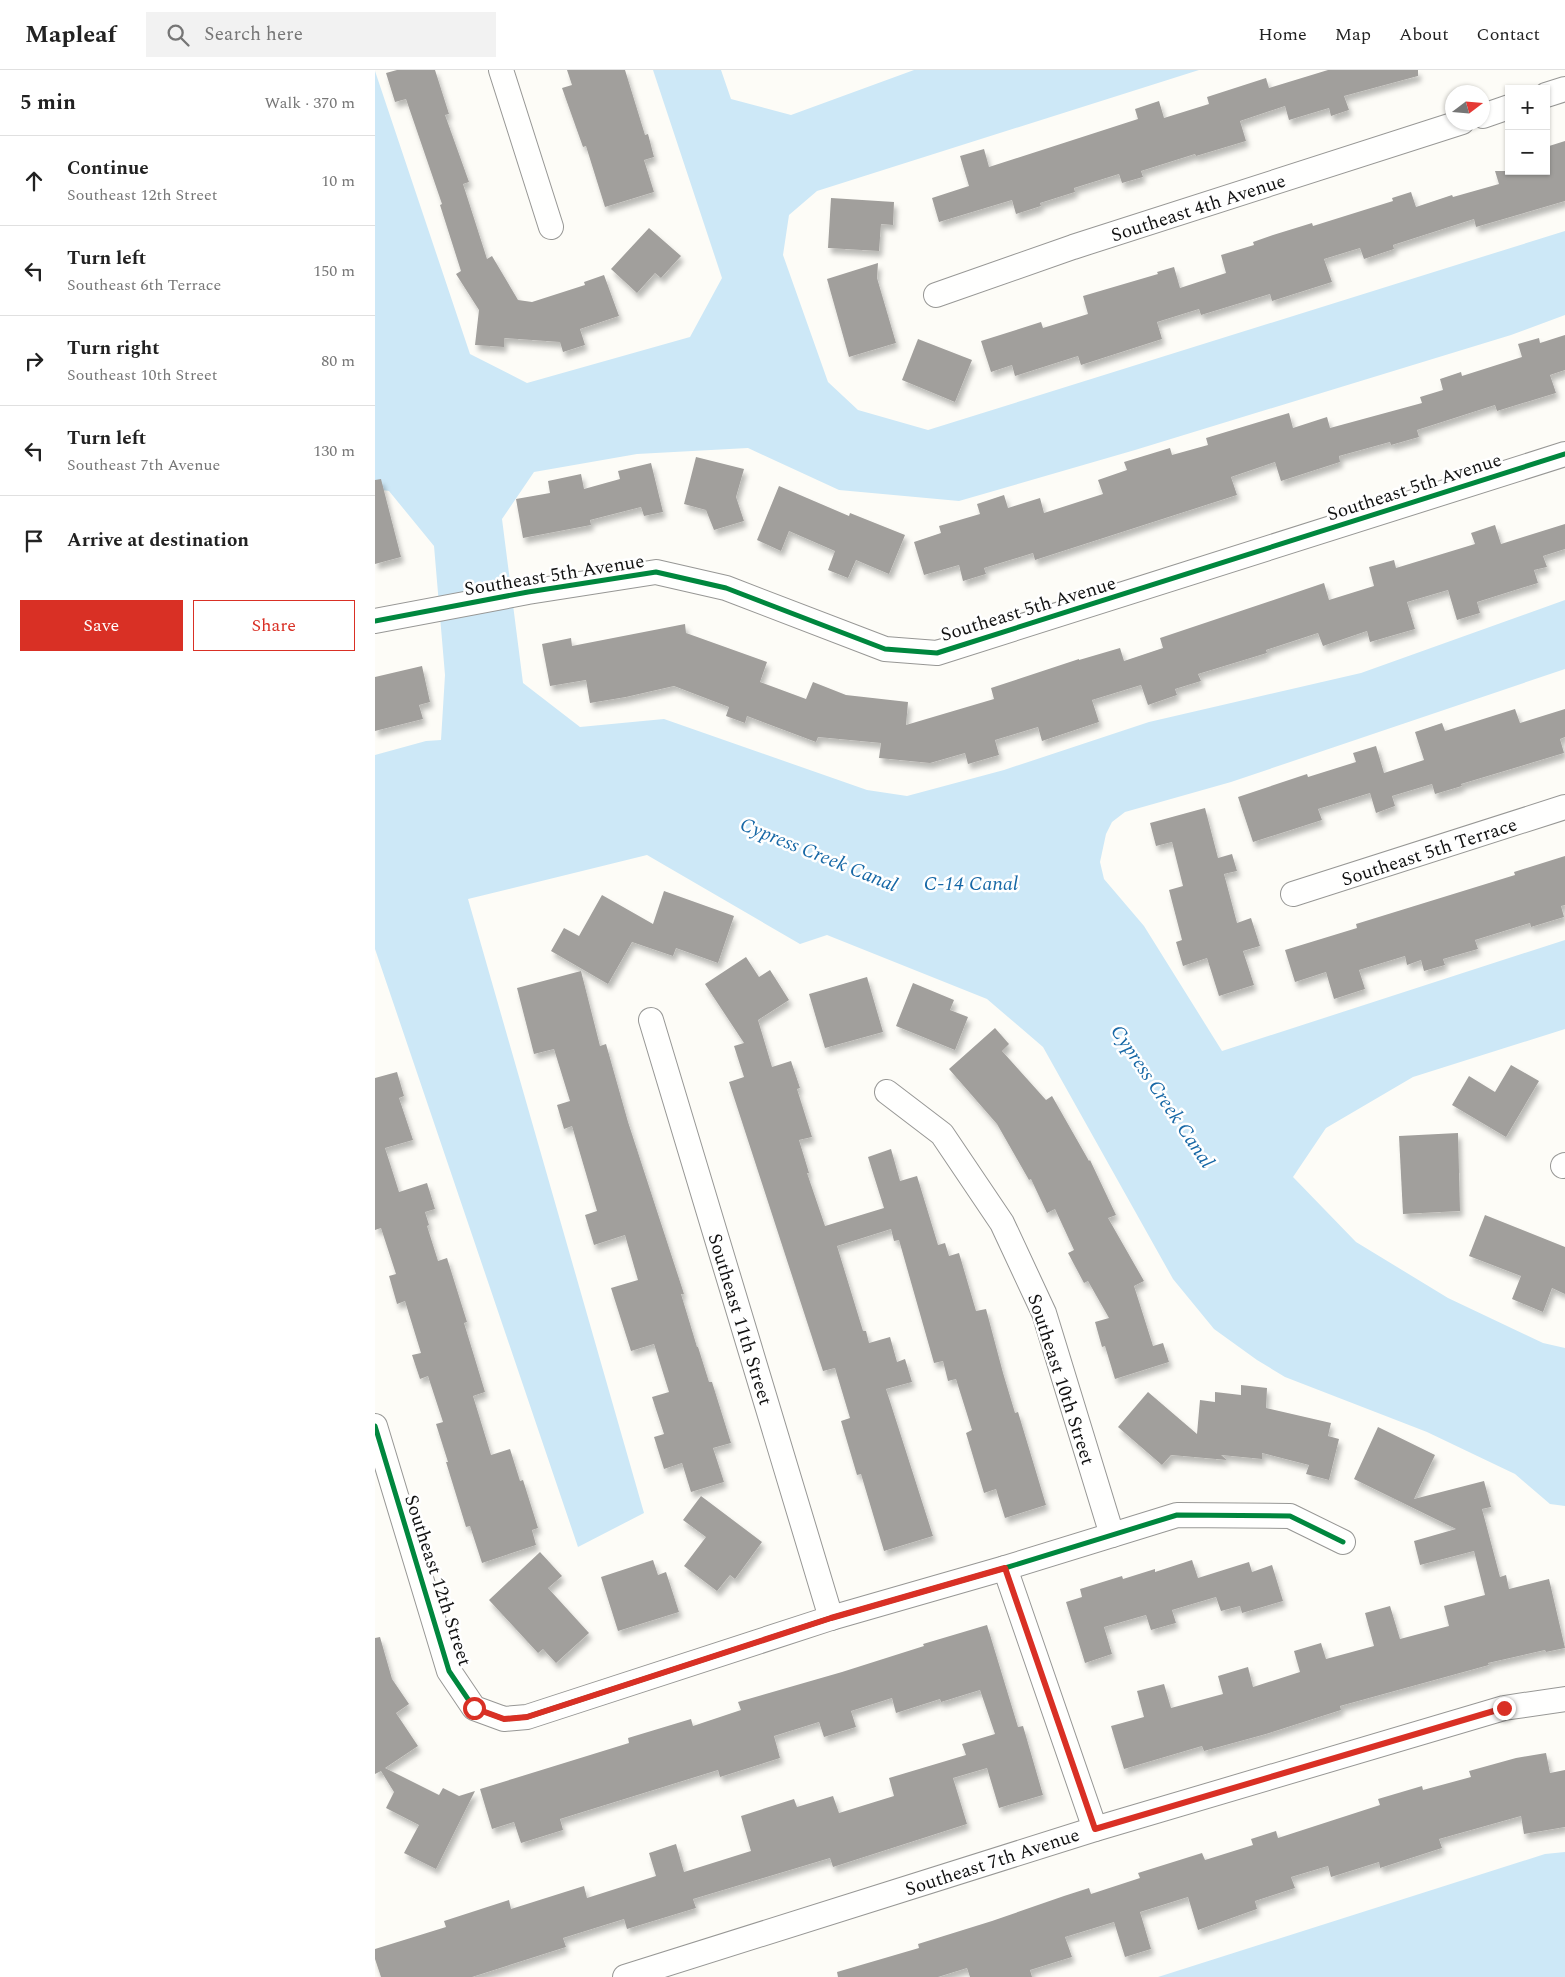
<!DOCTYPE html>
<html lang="en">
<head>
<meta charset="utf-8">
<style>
  body { margin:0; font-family:Spectral,serif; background:#f2f2f2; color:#222 }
  .controls { position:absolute; right:15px; top:15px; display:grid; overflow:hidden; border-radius:0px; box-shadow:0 1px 4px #0004 }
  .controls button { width:45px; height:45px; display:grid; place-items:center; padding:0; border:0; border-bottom:1px solid #e0e0e0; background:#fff; color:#222; font:25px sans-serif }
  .compass { position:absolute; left:1070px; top:15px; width:45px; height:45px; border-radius:50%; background:#fff; box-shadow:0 1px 4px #0004; rotate:74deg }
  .stop { position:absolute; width:15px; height:15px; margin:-11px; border:4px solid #d93025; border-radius:50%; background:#fff }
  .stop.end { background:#d93025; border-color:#fff; box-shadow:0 1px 5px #0008 }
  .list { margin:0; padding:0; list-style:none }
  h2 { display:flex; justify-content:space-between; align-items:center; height:65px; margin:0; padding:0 20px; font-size:21px }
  h2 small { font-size:16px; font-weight:400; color:#767676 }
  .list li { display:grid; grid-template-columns:32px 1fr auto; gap:15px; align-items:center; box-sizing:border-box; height:90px; padding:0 20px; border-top:1px solid #e0e0e0 }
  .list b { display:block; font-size:19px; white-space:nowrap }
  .list p { margin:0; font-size:16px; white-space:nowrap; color:#767676 }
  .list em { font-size:16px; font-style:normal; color:#767676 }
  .actions { display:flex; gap:10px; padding:15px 20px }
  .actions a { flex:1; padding:11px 0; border:1px solid #d93025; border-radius:0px; text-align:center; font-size:18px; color:#d93025 }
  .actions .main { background:#d93025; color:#fff }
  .icon { flex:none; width:28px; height:28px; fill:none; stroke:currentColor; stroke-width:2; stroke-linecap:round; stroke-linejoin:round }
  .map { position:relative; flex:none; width:1190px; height:1907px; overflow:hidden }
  header { display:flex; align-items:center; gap:30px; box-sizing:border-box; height:70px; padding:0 25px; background:#fff; border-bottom:1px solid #e0e0e0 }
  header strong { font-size:24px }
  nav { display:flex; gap:28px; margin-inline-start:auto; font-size:18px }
  .search { width:350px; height:45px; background:#f2f2f2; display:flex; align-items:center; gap:12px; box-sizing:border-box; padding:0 18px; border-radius:0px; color:#767676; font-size:19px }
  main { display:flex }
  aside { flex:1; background:#fff }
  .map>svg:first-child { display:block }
  .water { fill:#cde8f7 }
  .building { fill:#a19f9c; filter:url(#shadow) }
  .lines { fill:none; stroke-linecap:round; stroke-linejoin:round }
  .minor-casing { stroke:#979795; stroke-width:26 }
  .minor { stroke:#fffffe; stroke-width:24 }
  .cycleway-casing { stroke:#fff; stroke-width:8 }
  .cycleway { stroke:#00873e; stroke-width:5 }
  .route { stroke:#d93025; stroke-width:6 }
  .labels { text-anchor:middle; stroke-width:5; stroke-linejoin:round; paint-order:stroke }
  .street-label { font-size:19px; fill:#111; stroke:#fff }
  .water-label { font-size:20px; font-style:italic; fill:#1768a6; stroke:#fff }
</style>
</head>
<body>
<header>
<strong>Mapleaf</strong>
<div class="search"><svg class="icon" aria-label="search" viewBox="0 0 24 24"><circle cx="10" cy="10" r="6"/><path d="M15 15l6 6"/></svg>Search here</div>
<nav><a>Home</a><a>Map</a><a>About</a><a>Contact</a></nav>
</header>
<main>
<aside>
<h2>5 min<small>Walk · 370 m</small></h2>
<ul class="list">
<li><svg class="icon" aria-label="ahead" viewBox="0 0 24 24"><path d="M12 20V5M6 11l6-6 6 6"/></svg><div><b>Continue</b><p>Southeast 12th Street</p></div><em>10 m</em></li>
<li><svg class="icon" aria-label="left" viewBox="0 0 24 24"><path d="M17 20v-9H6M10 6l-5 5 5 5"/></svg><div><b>Turn left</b><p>Southeast 6th Terrace</p></div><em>150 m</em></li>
<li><svg class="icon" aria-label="right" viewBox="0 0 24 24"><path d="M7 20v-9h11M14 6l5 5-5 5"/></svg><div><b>Turn right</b><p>Southeast 10th Street</p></div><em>80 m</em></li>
<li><svg class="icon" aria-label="left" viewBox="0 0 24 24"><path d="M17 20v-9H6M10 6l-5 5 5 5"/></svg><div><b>Turn left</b><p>Southeast 7th Avenue</p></div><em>130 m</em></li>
<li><svg class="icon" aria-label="arrive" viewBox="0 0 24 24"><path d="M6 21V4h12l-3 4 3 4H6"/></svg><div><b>Arrive at destination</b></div></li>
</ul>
<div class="actions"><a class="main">Save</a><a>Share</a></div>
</aside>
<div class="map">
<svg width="1190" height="1907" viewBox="0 0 1190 1907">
  <defs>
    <filter id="shadow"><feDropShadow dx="3" dy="5.5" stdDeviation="2.5" flood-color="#0004"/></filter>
  </defs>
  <rect width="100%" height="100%" fill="#fdfcf7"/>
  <g class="water">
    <path d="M 278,0 L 346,0 L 356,29 L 416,45 L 539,0 L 824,0 L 442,121 L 414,145 L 408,185 L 453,312 L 483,340 L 553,360 L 1190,161 L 1190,245 L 1136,265 L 760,380 L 584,431 L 464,420 L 373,378 L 262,384 L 159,402 L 127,449 L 148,613 L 205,657 L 289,649 L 492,720 L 532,726 L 629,700 L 774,652 L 986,603 L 1190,530 L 1190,599 L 856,712 L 750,742 L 737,752 L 731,764 L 725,792 L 729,809 L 769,856 L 847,981 L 1190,870 L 1190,959 L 1038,1007 L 951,1058 L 918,1107 L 981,1172 L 1073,1228 L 1168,1273 L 1190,1278 L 1190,1436 L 1175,1434 L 1140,1404 L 1052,1362 L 910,1307 L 882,1290 L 839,1259 L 798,1209 L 668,977 L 612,929 L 452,865 L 425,874 L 272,785 L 93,829 L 269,1443 L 203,1477 L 0,879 L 0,685 L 51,671 L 66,670 L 70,605 L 59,476 L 14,421 L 0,419 L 0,1 L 95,284 L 152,313 L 315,267 L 347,208 Z"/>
    <path d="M 1190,1782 L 1190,1907 L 783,1907 L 1170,1784 Z"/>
  </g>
  <g class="building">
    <path d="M 22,0 L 60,0 L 74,44 L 70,45 L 94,112 L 88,114 L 112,189 L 117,186 L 143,230 L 157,232 L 210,215 L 209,212 L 229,205 L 244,246 L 205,259 L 210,275 L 188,282 L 185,272 L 129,268 L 129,277 L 100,275 L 104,240 L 81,204 L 86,201 L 65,135 L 67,134 L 31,29 L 20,32 L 11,3 Z"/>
    <path d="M 192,0 L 250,0 L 270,65 L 273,64 L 279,87 L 269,90 L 279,122 L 230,137 L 211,76 L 208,77 L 187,18 L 197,15 Z"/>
    <path d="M 953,0 L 1043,0 L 1043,6 L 969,26 L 974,40 L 956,46 L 954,38 L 914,50 L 910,36 L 865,51 L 871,71 L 821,86 L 820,84 L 766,101 L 768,107 L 747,113 L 744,104 L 699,118 L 700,122 L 665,133 L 666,136 L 641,144 L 637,130 L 564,152 L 557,128 L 594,116 L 585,86 L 609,79 L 614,97 L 763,49 L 760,39 L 784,31 L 789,48 L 834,34 L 832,27 L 891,8 L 894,18 Z"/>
    <path d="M 1190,71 L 1190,131 L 1101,157 L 1099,149 L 1018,175 L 1019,179 L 989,189 L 985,178 L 949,189 L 957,212 L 897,231 L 895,224 L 826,245 L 824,239 L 782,252 L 787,269 L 706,295 L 703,286 L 640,306 L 637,295 L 616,302 L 606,271 L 666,252 L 668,258 L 713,244 L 708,226 L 783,204 L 782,202 L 799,197 L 805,218 L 851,203 L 846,185 L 879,175 L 878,172 L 898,165 L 937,153 L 938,156 L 1018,131 L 1017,128 L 1036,122 L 1041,137 L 1077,125 L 1078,127 L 1124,114 L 1120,101 L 1171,101 L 1171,77 Z"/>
    <path d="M 456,128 L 519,132 L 518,155 L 506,154 L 504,181 L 453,178 Z"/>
    <path d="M 274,158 L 306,186 L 286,208 L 280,203 L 262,223 L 236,199 Z"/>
    <path d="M 503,193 L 502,208 L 521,273 L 474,287 L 452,209 Z"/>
    <path d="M 1190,265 L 1190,300 L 1175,305 L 1181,323 L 1122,341 L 1120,335 L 1042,360 L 1044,367 L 1016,375 L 1015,372 L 964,386 L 965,392 L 906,411 L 900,392 L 856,407 L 862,425 L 660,490 L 658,483 L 609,498 L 611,504 L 588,511 L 584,495 L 549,505 L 539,472 L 566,463 L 564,456 L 605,444 L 602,434 L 629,425 L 633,438 L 665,428 L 669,443 L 728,424 L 723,410 L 752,400 L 749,392 L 795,378 L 797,385 L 833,375 L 831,368 L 914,343 L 918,358 L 952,347 L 955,358 L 1047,333 L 1045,327 L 1068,320 L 1065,309 L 1086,302 L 1087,306 L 1147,287 L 1143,274 L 1164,268 L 1165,273 Z"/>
    <path d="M 543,269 L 597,290 L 580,332 L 527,310 Z"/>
    <path d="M 321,387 L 369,399 L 361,427 L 369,451 L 339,460 L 331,440 L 309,434 Z"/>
    <path d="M 276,393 L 288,442 L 269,446 L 266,437 L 215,450 L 216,455 L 148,468 L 141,429 L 175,423 L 173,411 L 206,404 L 209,419 L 245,409 L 243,401 Z"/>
    <path d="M 6,409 L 26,487 L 0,494 L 0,410 Z"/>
    <path d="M 404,416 L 474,446 L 475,443 L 530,465 L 514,504 L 481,490 L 473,508 L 453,500 L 460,481 L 414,461 L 406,481 L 382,470 Z"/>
    <path d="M 1190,454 L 1190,479 L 1168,486 L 1172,497 L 1159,500 L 1163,513 L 1102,532 L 1105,543 L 1082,550 L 1073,520 L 1032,532 L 1040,559 L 995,572 L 992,561 L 948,576 L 943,563 L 891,580 L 892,583 L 823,604 L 826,611 L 800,619 L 802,625 L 773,635 L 766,615 L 717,630 L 724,652 L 667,671 L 663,657 L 620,670 L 624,685 L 593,694 L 590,683 L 555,693 L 504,688 L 506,673 L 443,667 L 441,672 L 372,646 L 370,653 L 351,646 L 354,637 L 299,616 L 251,627 L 215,633 L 211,610 L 175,616 L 167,574 L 196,568 L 197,576 L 310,554 L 311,563 L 392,592 L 385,612 L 431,629 L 438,612 L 471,625 L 533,632 L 531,655 L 619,629 L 616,618 L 704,589 L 704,590 L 745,578 L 749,591 L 788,578 L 785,568 L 949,513 L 954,530 L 999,516 L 994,497 L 1019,490 L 1021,498 L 1100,474 L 1096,463 L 1120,455 L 1126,474 Z"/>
    <path d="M 47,596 L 55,632 L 44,635 L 48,649 L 0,661 L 0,607 Z"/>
    <path d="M 1140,639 L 1145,653 L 1190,639 L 1190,667 L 1185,669 L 1189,683 L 1086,714 L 1087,716 L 1060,724 L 1057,714 L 1017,726 L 1020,736 L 1001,743 L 995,723 L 943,739 L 947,750 L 878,772 L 863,727 L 932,704 L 933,707 L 981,692 L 978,683 L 1001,676 L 1009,703 L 1049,690 L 1040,662 L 1067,653 L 1070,661 Z"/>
    <path d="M 830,738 L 843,788 L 857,784 L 862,801 L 849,804 L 862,853 L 876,848 L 885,876 L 868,881 L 879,915 L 844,926 L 832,888 L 808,896 L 801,872 L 807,870 L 794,820 L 808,816 L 797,772 L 781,776 L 775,753 Z"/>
    <path d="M 1190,786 L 1190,835 L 1186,836 L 1189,847 L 1156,857 L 1155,853 L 1100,870 L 1103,879 L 1068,889 L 1070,895 L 1049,901 L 1046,890 L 1032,895 L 1030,886 L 984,900 L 990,919 L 959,929 L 951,902 L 920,912 L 910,880 L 982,858 L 981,854 L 1140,805 L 1139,802 Z"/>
    <path d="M 289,821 L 359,846 L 343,893 L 301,878 L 298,886 L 257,872 L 233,914 L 176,881 L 189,858 L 204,866 L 227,825 L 278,854 Z"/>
    <path d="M 371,887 L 384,907 L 395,900 L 414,930 L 383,950 L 397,997 L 416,991 L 425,1018 L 422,1019 L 437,1067 L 424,1070 L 434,1103 L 432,1103 L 450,1156 L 509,1138 L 493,1087 L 516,1079 L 525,1111 L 542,1106 L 563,1175 L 570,1173 L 574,1186 L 584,1183 L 601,1241 L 611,1239 L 628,1303 L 640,1343 L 643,1342 L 671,1435 L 630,1448 L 621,1419 L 609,1423 L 591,1363 L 597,1360 L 581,1309 L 573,1311 L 568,1291 L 559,1293 L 524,1170 L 519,1171 L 516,1159 L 462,1176 L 488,1261 L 491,1261 L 494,1273 L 515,1267 L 522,1292 L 530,1289 L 537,1312 L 511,1319 L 558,1466 L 509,1481 L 486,1404 L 482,1405 L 466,1351 L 475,1348 L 460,1298 L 448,1301 L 354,1012 L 369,1007 L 359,976 L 369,973 L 330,914 Z"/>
    <path d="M 206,901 L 225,976 L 231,974 L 253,1052 L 309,1224 L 306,1224 L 322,1277 L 323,1277 L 334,1312 L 337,1312 L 356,1373 L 338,1378 L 349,1412 L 316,1422 L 307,1393 L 289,1399 L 279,1367 L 289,1364 L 277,1327 L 294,1322 L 279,1274 L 256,1281 L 236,1218 L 263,1210 L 250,1165 L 219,1175 L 210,1145 L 222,1141 L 197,1056 L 189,1059 L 182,1035 L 195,1031 L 179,979 L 159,984 L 142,918 Z"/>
    <path d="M 492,907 L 508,962 L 450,978 L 434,924 Z"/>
    <path d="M 538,913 L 579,930 L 575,940 L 593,947 L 580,980 L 521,956 Z"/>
    <path d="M 620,958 L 634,974 L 627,981 L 671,1030 L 677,1026 L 714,1091 L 715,1090 L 741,1145 L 733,1148 L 769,1211 L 759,1216 L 778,1276 L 788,1273 L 794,1292 L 740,1309 L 730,1276 L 727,1277 L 720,1252 L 734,1248 L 713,1211 L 709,1213 L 693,1183 L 699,1180 L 680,1139 L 672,1143 L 656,1109 L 654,1110 L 622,1054 L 574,999 Z"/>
    <path d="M 1136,995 L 1164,1011 L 1131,1067 L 1077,1035 L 1094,1006 L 1120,1022 Z"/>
    <path d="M 22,1002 L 29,1026 L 24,1028 L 38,1070 L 10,1078 L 24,1122 L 52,1113 L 60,1139 L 50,1142 L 54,1155 L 52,1156 L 63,1191 L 72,1188 L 92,1252 L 89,1253 L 110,1322 L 98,1326 L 116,1385 L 135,1379 L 145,1411 L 148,1410 L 163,1458 L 157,1460 L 161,1475 L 107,1493 L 95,1456 L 91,1457 L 71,1392 L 73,1392 L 61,1354 L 68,1352 L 53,1306 L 45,1309 L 37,1285 L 46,1283 L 30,1231 L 22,1234 L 14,1206 L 21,1204 L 6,1158 L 0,1160 L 0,1008 Z"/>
    <path d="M 1083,1063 L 1085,1141 L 1028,1144 L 1024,1066 Z"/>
    <path d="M 1110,1145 L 1190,1177 L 1190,1224 L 1177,1218 L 1168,1242 L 1137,1229 L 1146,1206 L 1094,1186 Z"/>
    <path d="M 866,1315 L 892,1318 L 891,1338 L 956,1353 L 953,1366 L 964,1369 L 954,1410 L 931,1404 L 934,1395 L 887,1383 L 887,1389 L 846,1385 L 852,1390 L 796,1385 L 787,1395 L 743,1357 L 773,1322 L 822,1364 L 825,1330 L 840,1332 L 840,1322 L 866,1325 Z"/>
    <path d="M 1003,1357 L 1060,1385 L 1039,1429 L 1109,1411 L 1116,1437 L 1107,1439 L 1125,1507 L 1131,1505 L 1134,1519 L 1174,1509 L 1190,1578 L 1171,1582 L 1170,1580 L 1113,1593 L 1114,1595 L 965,1636 L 966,1640 L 891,1664 L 829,1681 L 827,1676 L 749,1699 L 736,1656 L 769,1647 L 762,1621 L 789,1614 L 796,1638 L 848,1624 L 843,1606 L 873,1597 L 878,1617 L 925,1602 L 919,1581 L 946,1573 L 951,1589 L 999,1576 L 990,1543 L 1015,1536 L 1025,1569 L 1074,1556 L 1069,1536 L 1110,1525 L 1099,1481 L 1045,1495 L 1039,1471 L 1081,1459 L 979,1409 Z"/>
    <path d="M 326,1426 L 387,1472 L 360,1509 L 355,1505 L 342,1521 L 309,1496 L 331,1467 L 308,1450 Z"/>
    <path d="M 165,1482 L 187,1506 L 173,1518 L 214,1563 L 181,1593 L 168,1579 L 163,1583 L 114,1530 Z"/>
    <path d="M 278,1490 L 283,1505 L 291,1502 L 304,1542 L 243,1561 L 226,1507 Z"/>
    <path d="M 817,1490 L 823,1508 L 874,1492 L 877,1502 L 897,1495 L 908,1531 L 867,1543 L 865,1536 L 846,1541 L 841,1527 L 797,1540 L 801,1553 L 776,1560 L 771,1545 L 729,1557 L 737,1584 L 710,1593 L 691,1532 L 707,1527 L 705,1519 L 747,1506 L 748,1509 L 780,1499 L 780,1502 Z"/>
    <path d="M 612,1555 L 643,1657 L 648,1656 L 668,1725 L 624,1738 L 612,1698 L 578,1708 L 592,1754 L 458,1797 L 455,1788 L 318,1829 L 321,1838 L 252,1859 L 249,1849 L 188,1868 L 191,1877 L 97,1907 L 6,1907 L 0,1889 L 0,1879 L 71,1857 L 69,1851 L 134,1830 L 136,1839 L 209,1816 L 212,1828 L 281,1806 L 274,1783 L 301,1774 L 309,1802 L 376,1781 L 366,1746 L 419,1729 L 422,1737 L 458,1726 L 464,1743 L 519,1726 L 514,1708 L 591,1685 L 587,1674 L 620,1664 L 605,1620 L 566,1632 L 565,1629 L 521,1643 L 517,1628 L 476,1641 L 481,1657 L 449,1667 L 444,1652 L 399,1666 L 405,1688 L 345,1707 L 343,1700 L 185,1749 L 188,1760 L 146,1773 L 139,1752 L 117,1759 L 105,1719 L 254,1673 L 253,1668 L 316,1649 L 318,1656 L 366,1640 L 363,1632 L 467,1602 L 549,1576 L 548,1574 Z"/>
    <path d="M 5,1567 L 17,1609 L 34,1634 L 21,1643 L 43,1676 L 10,1698 L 64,1725 L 68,1718 L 84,1726 L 100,1721 L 61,1799 L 29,1783 L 44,1755 L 11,1738 L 19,1722 L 6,1701 L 0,1704 L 0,1568 Z"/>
    <path d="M 1171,1683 L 1175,1703 L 1190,1700 L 1190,1757 L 1149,1764 L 1146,1746 L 1064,1769 L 1067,1778 L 1005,1798 L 1004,1792 L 956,1807 L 953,1796 L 916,1807 L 920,1818 L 880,1831 L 882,1839 L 823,1860 L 813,1827 L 765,1842 L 776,1879 L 750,1887 L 739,1852 L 690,1867 L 697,1887 L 655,1900 L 657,1907 L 595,1907 L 592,1898 L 563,1907 L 463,1907 L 462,1902 L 544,1878 L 543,1874 L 617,1851 L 689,1826 L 714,1818 L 716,1824 L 765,1808 L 763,1803 L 827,1783 L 830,1790 L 878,1775 L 876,1769 L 901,1761 L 903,1768 L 1005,1735 L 1003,1729 L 1047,1716 L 1048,1720 L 1096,1707 L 1094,1701 L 1141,1688 Z"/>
  </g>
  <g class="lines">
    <g class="minor-casing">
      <g id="minor">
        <path d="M 126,0 L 176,157"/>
        <path d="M 1171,25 L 1190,19"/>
        <path d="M 1108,46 L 1134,37"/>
        <path d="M 561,225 L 698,177 L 1087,52"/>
        <path d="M 0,551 L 153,522 L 281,502 L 351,518 L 510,579 L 562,583 L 1190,384"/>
        <path d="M 918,824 L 1190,737"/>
        <path d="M 276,950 L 456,1548"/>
        <path d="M 512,1022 L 567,1064 L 627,1153 L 669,1243 L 737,1465"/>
        <path d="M 1188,1096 L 1190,1095"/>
        <path d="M 0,1356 L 74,1601 L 99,1638 L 129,1649 L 152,1647 L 456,1548 L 630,1498 L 802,1445 L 915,1446 L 968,1472"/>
        <path d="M 630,1498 L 720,1759"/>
        <path d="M 250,1907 L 720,1759 L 1129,1638 L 1190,1629"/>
      </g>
    </g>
    <use href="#minor" class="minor"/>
    <g class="cycleway-casing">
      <g id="cycleway">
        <path d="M 0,551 L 153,522 L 281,502 L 351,518 L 510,579 L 562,583 L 1190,384"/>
        <path d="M 0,1356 L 74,1601 L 99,1638 L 129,1649 L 152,1647 L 456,1548 L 630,1498 L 802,1445 L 915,1446 L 968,1472"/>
      </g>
    </g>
    <use href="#cycleway" class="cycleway"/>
  </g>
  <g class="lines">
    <path class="route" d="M 99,1638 L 129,1649 L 152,1647 L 456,1548 L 630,1498 L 720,1759 L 1129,1638"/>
  </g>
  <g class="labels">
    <g class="street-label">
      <text transform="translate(823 137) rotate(-18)" y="7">Southeast 4th Avenue</text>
      <text transform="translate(1039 416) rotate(-18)" y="7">Southeast 5th Avenue</text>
      <text transform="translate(179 504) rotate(-9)" y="7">Southeast 5th Avenue</text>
      <text transform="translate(653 538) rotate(-17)" y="7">Southeast 5th Avenue</text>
      <text transform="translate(1054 781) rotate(-18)" y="7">Southeast 5th Terrace</text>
      <text transform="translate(366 1249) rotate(73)" y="7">Southeast 11th Street</text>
      <text transform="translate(687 1309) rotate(72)" y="7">Southeast 10th Street</text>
      <text transform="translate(64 1510) rotate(72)" y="7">Southeast 12th Street</text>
      <text transform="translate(617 1791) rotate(-18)" y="7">Southeast 7th Avenue</text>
    </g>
    <g class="water-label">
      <text transform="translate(444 784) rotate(22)" y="7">Cypress Creek Canal</text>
      <text x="596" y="820">C-14 Canal</text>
      <text transform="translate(788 1026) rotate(56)" y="7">Cypress Creek Canal</text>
    </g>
  </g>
</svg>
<div class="controls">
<button>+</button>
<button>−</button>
</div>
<svg class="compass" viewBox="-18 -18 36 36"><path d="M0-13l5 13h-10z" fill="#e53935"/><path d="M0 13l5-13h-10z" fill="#767676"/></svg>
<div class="stop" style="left:99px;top:1638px"></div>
<div class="stop end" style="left:1129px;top:1638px"></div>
</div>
</main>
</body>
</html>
